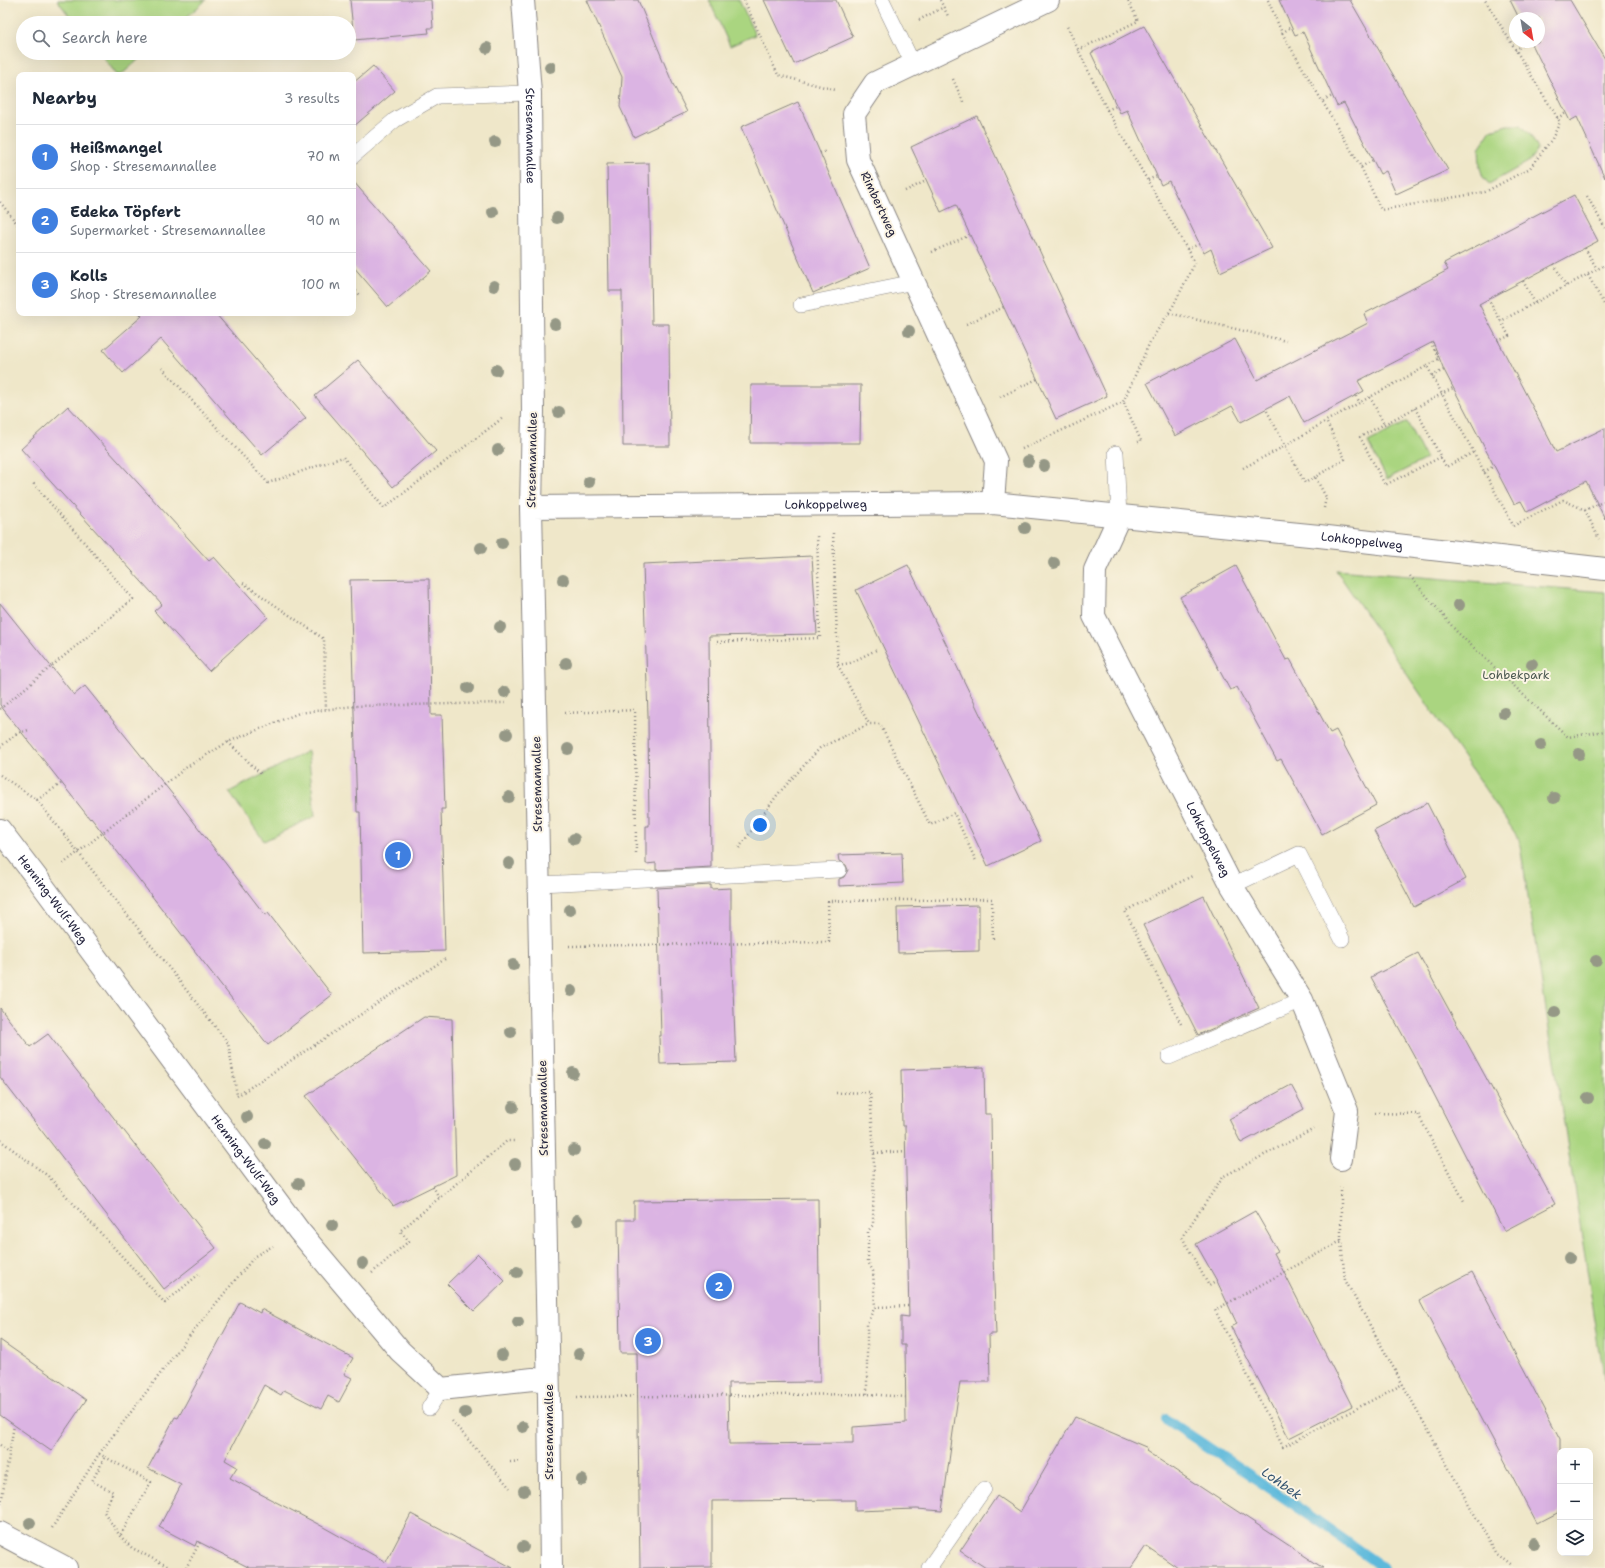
<!DOCTYPE html>
<html lang="en">
<head>
<meta charset="utf-8">
<style>
  body { margin:0; font-family:"Shantell Sans",sans-serif; background:#f6f6f7; color:#1f2937 }
  .controls { position:absolute; right:12px; bottom:12px; display:grid; overflow:hidden; border-radius:8px; box-shadow:0 4px 16px #0002 }
  .controls button { width:36px; height:36px; display:grid; place-items:center; padding:0; border:0; border-bottom:1px solid #e0e1e3; background:#fff; color:#1f2937; font:20px sans-serif }
  .compass { position:absolute; left:1509px; top:12px; width:36px; height:36px; border-radius:50%; background:#fff; box-shadow:0 4px 16px #0002; rotate:149deg }
  .you { position:absolute; left:760px; top:825px; width:14px; height:14px; margin:-10px; border:3px solid #fff; border-radius:50%; background:#1a73e8; box-shadow:0 0 0 6px #1a73e833 }
  .badge { display:grid; place-items:center; width:26px; height:26px; border-radius:50%; background:#111827; color:#fff; font-size:13px; font-weight:700 }
  .pin { position:absolute; translate:-50% -50%; border:2px solid #fff; box-shadow:0 1px 4px #0006 }
  .list { margin:0; padding:0; list-style:none }
  h2 { display:flex; justify-content:space-between; align-items:center; height:52px; margin:0; padding:0 16px; font-size:17px }
  h2 small { font-size:13px; font-weight:400; color:#747a83 }
  .list li { display:grid; grid-template-columns:26px 1fr auto; gap:12px; align-items:center; box-sizing:border-box; height:64px; padding:0 16px; border-top:1px solid #e0e1e3 }
  .list b { display:block; font-size:15px; white-space:nowrap }
  .list p { margin:0; font-size:13px; white-space:nowrap; color:#747a83 }
  .list em { font-size:13px; font-style:normal; color:#747a83 }
  .icon { flex:none; width:22px; height:22px; fill:none; stroke:currentColor; stroke-width:2; stroke-linecap:round; stroke-linejoin:round }
  .map { position:relative; flex:none; width:1605px; height:1568px; overflow:hidden }
  .search { position:absolute; background:#fff; box-shadow:0 4px 16px #0002; left:16px; top:16px; width:340px; height:44px; display:flex; align-items:center; gap:10px; box-sizing:border-box; padding:0 14px; border-radius:22px; color:#747a83; font-size:15px }
  .panel { position:absolute; background:#fff; box-shadow:0 4px 16px #0002; left:16px; top:72px; width:340px; height:244px; border-radius:8px }
  .map>svg:first-child { display:block }
  .green { fill:#aad580; stroke:#667c5e }
  .lines { fill:none; stroke-linecap:round; stroke-linejoin:round }
  .stream { stroke:#5db9db; stroke-width:10 }
  .building { fill:#dbb4e3 }
  .service-casing { stroke:#888482; stroke-width:16 }
  .minor-casing { stroke:#888482; stroke-width:24 }
  .tertiary-casing { stroke:#888482; stroke-width:24 }
  .path { stroke:#888482; stroke-width:2.5; stroke-dasharray:1 3; stroke-linecap:butt }
  .service { stroke:#fff; stroke-width:15 }
  .minor { stroke:#fff; stroke-width:22 }
  .tertiary { stroke:#fff; stroke-width:22 }
  .tree { fill:#959886 }
  .labels { text-anchor:middle; stroke-width:4; stroke-linejoin:round; paint-order:stroke }
  .street-label { font-size:12px; fill:#22223b; stroke:#fcf5e5 }
  .park-label { font-size:12px; fill:#4b5850; stroke:#fcf5e5 }
  .water-label { font-size:13px; font-style:italic; fill:#375773; stroke:#fcf5e5 }
</style>
</head>
<body>
<div class="map">
<svg width="1605" height="1568" viewBox="0 0 1605 1568">
  <rect width="100%" height="100%" fill="#fcf5e5"/>
  <filter id="ink" filterUnits="userSpaceOnUse"><feTurbulence type="fractalNoise" baseFrequency=".025" numOctaves="2"/><feDisplacementMap in="SourceGraphic" scale="8" xChannelSelector="R" yChannelSelector="G"/><feConvolveMatrix kernelMatrix="1 2 1 2 8 2 1 2 1" color-interpolation-filters="sRGB"/></filter>
  <filter id="wash" filterUnits="userSpaceOnUse"><feTurbulence type="fractalNoise" baseFrequency=".012" numOctaves="4" result="noise"/><feDisplacementMap in="SourceGraphic" scale="16" xChannelSelector="R" yChannelSelector="G"/><feGaussianBlur stdDeviation="0.9" result="paint"/><feColorMatrix in="noise" values="0 0 0 0 0 0 0 0 0 0 0 0 0 0 0 0 0 1.4 0 .05"/><feComposite in="paint" operator="in"/></filter>
  <g filter="url(#wash)">
    <rect width="100%" height="100%" fill="#efe7c9"/>
    <g class="green">
      <path d="M 57,0 L 206,0 L 180,23 L 75,23 Z"/>
      <path d="M 709,0 L 739,0 L 755,35 L 730,46 Z"/>
      <path d="M 100,53 L 146,53 L 121,75 L 117,75 Z"/>
      <path d="M 1507,125 L 1521,125 L 1529,133 L 1538,149 L 1528,162 L 1489,184 L 1483,177 L 1480,168 L 1479,148 L 1491,130 Z"/>
      <path d="M 1407,422 L 1426,459 L 1387,479 L 1368,442 Z"/>
      <path d="M 1336,570 L 1605,592 L 1605,1383 L 1519,839 Z"/>
      <path d="M 308,751 L 315,816 L 264,841 L 229,792 Z"/>
    </g>
    <g class="lines">
      <path class="stream" d="M 1166,1419 L 1299,1508 L 1384,1568"/>
    </g>
    <g id="blocks">
      <g class="building">
        <path d="M 350,0 L 431,0 L 433,28 L 428,28 L 429,33 L 354,40 Z"/>
        <path d="M 587,0 L 638,0 L 672,82 L 687,112 L 634,137 L 620,107 L 622,77 Z"/>
        <path d="M 764,0 L 836,0 L 853,37 L 794,64 Z"/>
        <path d="M 1279,0 L 1350,0 L 1448,170 L 1396,194 L 1386,171 L 1380,174 L 1344,103 L 1337,106 L 1303,32 L 1295,35 Z"/>
        <path d="M 1510,0 L 1570,0 L 1605,59 L 1605,178 L 1577,117 L 1570,121 L 1531,42 L 1539,42 L 1539,18 L 1519,18 Z"/>
        <path d="M 1144,26 L 1272,248 L 1220,272 L 1211,249 L 1204,253 L 1169,181 L 1161,185 L 1127,110 L 1120,113 L 1091,53 Z"/>
        <path d="M 373,66 L 395,91 L 353,127 L 353,83 Z"/>
        <path d="M 798,102 L 870,268 L 813,293 L 741,127 Z"/>
        <path d="M 977,116 L 1107,396 L 1056,419 L 956,205 L 941,212 L 911,147 Z"/>
        <path d="M 649,163 L 652,324 L 669,324 L 670,446 L 623,446 L 622,291 L 609,291 L 607,164 Z"/>
        <path d="M 353,181 L 431,271 L 388,307 L 353,266 Z"/>
        <path d="M 1574,195 L 1598,241 L 1479,304 L 1556,452 L 1605,428 L 1605,519 L 1586,481 L 1527,512 L 1521,501 L 1514,504 L 1444,370 L 1433,342 L 1358,381 L 1364,391 L 1304,423 L 1290,396 L 1241,422 L 1232,406 L 1175,436 L 1147,383 L 1176,368 L 1177,370 L 1235,339 L 1257,380 L 1368,323 L 1364,314 L 1448,270 L 1444,263 Z"/>
        <path d="M 139,313 L 215,313 L 306,418 L 262,455 L 161,339 L 123,373 L 103,350 L 142,316 Z"/>
        <path d="M 358,360 L 436,451 L 393,487 L 315,396 Z"/>
        <path d="M 751,385 L 861,385 L 860,443 L 750,443 Z"/>
        <path d="M 68,406 L 209,561 L 214,557 L 268,617 L 209,671 L 154,611 L 162,604 L 21,449 Z"/>
        <path d="M 812,556 L 817,634 L 709,636 L 711,867 L 656,870 L 656,863 L 646,864 L 646,826 L 649,826 L 648,716 L 643,564 Z"/>
        <path d="M 908,565 L 1041,841 L 988,866 L 856,590 Z"/>
        <path d="M 1236,566 L 1286,660 L 1290,659 L 1330,733 L 1336,730 L 1376,805 L 1322,834 L 1281,759 L 1277,761 L 1237,687 L 1230,690 L 1180,597 Z"/>
        <path d="M 429,579 L 431,715 L 442,715 L 445,809 L 441,809 L 445,951 L 363,953 L 360,812 L 357,812 L 350,580 Z"/>
        <path d="M 0,603 L 74,695 L 85,686 L 177,800 L 265,915 L 268,913 L 332,995 L 268,1045 L 91,818 L 90,819 L 0,705 Z"/>
        <path d="M 1427,803 L 1466,879 L 1414,907 L 1374,831 Z"/>
        <path d="M 902,853 L 903,883 L 839,886 L 839,879 L 844,877 L 848,870 L 846,865 L 839,861 L 838,855 Z"/>
        <path d="M 711,885 L 711,889 L 731,888 L 731,940 L 736,1062 L 660,1064 L 659,1036 L 661,1036 L 657,888 Z"/>
        <path d="M 1204,896 L 1259,1008 L 1198,1035 L 1143,925 Z"/>
        <path d="M 979,905 L 979,951 L 898,953 L 897,907 Z"/>
        <path d="M 1418,953 L 1555,1204 L 1504,1231 L 1417,1061 L 1371,977 Z"/>
        <path d="M 0,1008 L 30,1047 L 48,1034 L 216,1248 L 164,1289 L 0,1077 Z"/>
        <path d="M 424,1017 L 452,1019 L 456,1175 L 393,1206 L 306,1096 Z"/>
        <path d="M 984,1067 L 985,1114 L 991,1114 L 993,1258 L 996,1334 L 989,1334 L 990,1382 L 960,1382 L 942,1511 L 917,1509 L 855,1511 L 855,1500 L 712,1501 L 712,1567 L 640,1568 L 637,1353 L 620,1353 L 618,1220 L 634,1220 L 634,1201 L 818,1199 L 820,1382 L 728,1383 L 729,1444 L 853,1443 L 853,1427 L 906,1423 L 905,1345 L 901,1345 L 901,1316 L 909,1317 L 905,1126 L 902,1126 L 901,1070 Z"/>
        <path d="M 1291,1085 L 1304,1109 L 1241,1143 L 1229,1119 Z"/>
        <path d="M 1255,1211 L 1278,1251 L 1274,1253 L 1352,1406 L 1289,1438 L 1231,1327 L 1237,1324 L 1217,1281 L 1196,1244 Z"/>
        <path d="M 478,1254 L 505,1281 L 474,1311 L 447,1284 Z"/>
        <path d="M 1472,1272 L 1560,1439 L 1560,1511 L 1537,1523 L 1419,1300 Z"/>
        <path d="M 240,1302 L 260,1313 L 261,1309 L 353,1358 L 344,1374 L 352,1378 L 339,1402 L 328,1396 L 321,1409 L 284,1390 L 281,1395 L 264,1385 L 225,1460 L 237,1467 L 230,1478 L 316,1523 L 386,1562 L 411,1514 L 513,1568 L 250,1568 L 197,1541 L 195,1546 L 159,1527 L 181,1485 L 148,1468 L 175,1417 L 178,1418 Z"/>
        <path d="M 0,1340 L 86,1400 L 51,1451 L 0,1415 Z"/>
        <path d="M 1075,1417 L 1148,1448 L 1146,1451 L 1323,1568 L 1178,1568 L 1146,1546 L 1131,1568 L 986,1568 L 960,1551 L 997,1496 L 1020,1512 Z"/>
      </g>
    </g>
  </g>
  <g filter="url(#ink)">
    <use href="#blocks" fill-opacity="0" stroke="#888482" stroke-width="1"/>
    <g class="lines">
      <g class="service-casing">
        <g id="service">
          <path d="M 882,0 L 913,64"/>
          <path d="M 353,156 L 395,120 L 437,96 L 530,93"/>
          <path d="M 801,305 L 914,282"/>
          <path d="M 1116,453 L 1119,517"/>
          <path d="M 539,884 L 839,870"/>
          <path d="M 1232,886 L 1299,854 L 1342,939"/>
          <path d="M 1169,1057 L 1302,1000"/>
          <path d="M 429,1408 L 441,1389"/>
          <path d="M 929,1568 L 984,1489"/>
        </g>
      </g>
      <g class="minor-casing">
        <g id="minor">
          <path d="M 993,503 L 996,461 L 858,160 L 854,114 L 875,83 L 1048,0"/>
          <path id="s1" d="M 1119,517 L 1095,570 L 1094,616 L 1232,886 L 1302,1000 L 1347,1111 L 1341,1159"/>
          <path id="s2" d="M 0,830 L 40,882 L 299,1231 L 400,1351 L 441,1389 L 533,1379 L 548,1381"/>
          <path d="M 0,1533 L 66,1568"/>
          <path id="s3" d="M 551,1568 L 549,1398 L 531,507 L 993,503 L 1319,536 L 1605,569"/>
        </g>
      </g>
      <g class="tertiary-casing">
        <g id="tertiary">
          <path id="s4" d="M 523,0 L 530,93 L 533,412 L 531,507"/>
        </g>
      </g>
      <g class="path">
        <path d="M 744,0 L 778,75 L 836,90"/>
        <path d="M 940,0 L 948,16"/>
        <path d="M 1268,0 L 1282,33 L 1361,167 L 1381,210 L 1485,192 L 1530,168 L 1552,139 L 1560,122 L 1485,0"/>
        <path d="M 919,20 L 944,7"/>
        <path d="M 1282,33 L 1291,27"/>
        <path d="M 1078,50 L 1138,21 L 1128,0"/>
        <path d="M 1515,50 L 1523,45"/>
        <path d="M 953,79 L 964,104"/>
        <path d="M 1323,101 L 1332,96"/>
        <path d="M 1107,110 L 1116,106"/>
        <path d="M 1557,118 L 1566,113"/>
        <path d="M 820,153 L 827,151"/>
        <path d="M 1361,167 L 1373,160"/>
        <path d="M 1148,180 L 1157,176"/>
        <path d="M 905,191 L 926,181"/>
        <path d="M 1587,196 L 1605,228"/>
        <path d="M 0,202 L 19,226"/>
        <path d="M 1585,248 L 1597,269"/>
        <path d="M 1187,249 L 1200,244"/>
        <path d="M 932,252 L 970,235"/>
        <path d="M 1554,264 L 1566,286"/>
        <path d="M 1588,275 L 1605,306"/>
        <path d="M 1523,281 L 1535,303"/>
        <path d="M 353,288 L 361,296"/>
        <path d="M 1488,299 L 1501,321"/>
        <path d="M 1169,313 L 1286,341"/>
        <path d="M 966,324 L 1004,307"/>
        <path d="M 1498,341 L 1509,336 L 1501,321 L 1605,265"/>
        <path d="M 1427,366 L 1439,359 L 1431,343"/>
        <path d="M 162,368 L 268,483 L 343,457 L 384,508 L 504,417"/>
        <path d="M 1432,376 L 1444,370"/>
        <path d="M 1356,396 L 1360,403"/>
        <path d="M 1000,397 L 1037,379"/>
        <path d="M 1370,397 L 1384,424"/>
        <path d="M 1124,403 L 1141,441 L 1138,442"/>
        <path d="M 1415,408 L 1446,467 L 1474,452"/>
        <path d="M 1267,411 L 1305,483 L 1315,477"/>
        <path d="M 1022,449 L 1123,402 L 1150,342 L 1173,306 L 1195,263 L 1107,110 L 1066,24"/>
        <path d="M 1441,457 L 1385,485 L 1360,437 L 1453,388"/>
        <path d="M 1243,468 L 1285,446 L 1326,421 L 1427,366 L 1513,525"/>
        <path d="M 1484,472 L 1494,466"/>
        <path d="M 1324,508 L 1326,497 L 1315,477 L 1345,459 L 1326,421"/>
        <path d="M 1585,510 L 1599,539"/>
        <path d="M 1513,526 L 1563,500 L 1585,510 L 1605,501"/>
        <path d="M 833,533 L 838,665 L 869,724 L 880,724 L 930,825 L 954,813 L 976,861"/>
        <path d="M 1410,576 L 1457,632 L 1568,737 L 1605,731"/>
        <path d="M 243,583 L 324,639 L 326,709"/>
        <path d="M 717,642 L 820,638 L 817,534"/>
        <path d="M 838,665 L 850,663 L 876,650"/>
        <path d="M 0,709 L 133,599 L 32,482"/>
        <path d="M 565,713 L 635,710 L 636,853"/>
        <path d="M 228,742 L 261,774"/>
        <path d="M 0,747 L 18,733 L 29,730"/>
        <path d="M 0,775 L 37,800 L 228,1043 L 237,1095"/>
        <path d="M 37,800 L 62,783"/>
        <path d="M 739,848 L 778,794 L 820,748 L 869,724"/>
        <path d="M 63,864 L 187,767 L 228,742 L 299,713 L 354,706 L 505,703"/>
        <path d="M 569,946 L 829,942 L 828,901 L 992,899 L 993,942"/>
        <path d="M 1181,1024 L 1125,911 L 1194,875"/>
        <path d="M 836,1093 L 870,1092 L 874,1153 L 873,1225 L 868,1231 L 868,1262 L 873,1271 L 875,1307 L 867,1323 L 867,1394"/>
        <path d="M 237,1096 L 445,959"/>
        <path d="M 1375,1113 L 1418,1114 L 1464,1201"/>
        <path d="M 0,1140 L 48,1176 L 165,1303 L 199,1274"/>
        <path d="M 874,1153 L 906,1151"/>
        <path d="M 433,1186 L 439,1198"/>
        <path d="M 1341,1187 L 1341,1241 L 1345,1280 L 1497,1555 L 1513,1568"/>
        <path d="M 1341,1241 L 1215,1310 L 1283,1447 L 1403,1384"/>
        <path d="M 372,1273 L 409,1241 L 400,1231 L 507,1141 L 515,1141"/>
        <path d="M 1217,1281 L 1209,1286 L 1182,1237 L 1224,1176 L 1314,1129"/>
        <path d="M 875,1307 L 909,1306"/>
        <path d="M 577,1397 L 867,1394 L 906,1397"/>
        <path d="M 452,1421 L 510,1488"/>
        <path d="M 0,1445 L 9,1452"/>
        <path d="M 99,1454 L 105,1457 L 92,1481 L 113,1492 L 104,1512 L 120,1536 L 132,1548 L 171,1568"/>
        <path d="M 105,1457 L 151,1482 L 120,1536"/>
        <path d="M 510,1462 L 521,1461"/>
        <path d="M 1,1504 L 14,1425"/>
        <path d="M 52,1528 L 99,1454 L 186,1340 L 255,1256 L 273,1246"/>
        <path d="M 186,1568 L 200,1542"/>
        <path d="M 247,1568 L 248,1567"/>
      </g>
      <use href="#service" class="service"/>
      <use href="#minor" class="minor"/>
      <use href="#tertiary" class="tertiary"/>
    </g>
    <g class="tree">
      <circle cx="487" cy="48" r="6"/>
      <circle cx="550" cy="67" r="6"/>
      <circle cx="495" cy="142" r="6"/>
      <circle cx="493" cy="212" r="6"/>
      <circle cx="557" cy="218" r="6"/>
      <circle cx="494" cy="286" r="6"/>
      <circle cx="555" cy="324" r="6"/>
      <circle cx="909" cy="331" r="6"/>
      <circle cx="496" cy="370" r="6"/>
      <circle cx="559" cy="412" r="6"/>
      <circle cx="498" cy="450" r="6"/>
      <circle cx="1028" cy="461" r="6"/>
      <circle cx="1044" cy="466" r="6"/>
      <circle cx="589" cy="482" r="6"/>
      <circle cx="1025" cy="528" r="6"/>
      <circle cx="502" cy="543" r="6"/>
      <circle cx="481" cy="548" r="6"/>
      <circle cx="1054" cy="563" r="6"/>
      <circle cx="563" cy="580" r="6"/>
      <circle cx="1459" cy="605" r="6"/>
      <circle cx="500" cy="627" r="6"/>
      <circle cx="566" cy="663" r="6"/>
      <circle cx="1532" cy="664" r="6"/>
      <circle cx="468" cy="688" r="6"/>
      <circle cx="505" cy="692" r="6"/>
      <circle cx="1504" cy="713" r="6"/>
      <circle cx="507" cy="734" r="6"/>
      <circle cx="1541" cy="745" r="6"/>
      <circle cx="568" cy="749" r="6"/>
      <circle cx="1579" cy="754" r="6"/>
      <circle cx="509" cy="797" r="6"/>
      <circle cx="1554" cy="798" r="6"/>
      <circle cx="574" cy="839" r="6"/>
      <circle cx="509" cy="863" r="6"/>
      <circle cx="570" cy="910" r="6"/>
      <circle cx="1596" cy="961" r="6"/>
      <circle cx="513" cy="965" r="6"/>
      <circle cx="571" cy="991" r="6"/>
      <circle cx="1555" cy="1012" r="6"/>
      <circle cx="511" cy="1032" r="6"/>
      <circle cx="573" cy="1073" r="6"/>
      <circle cx="1588" cy="1098" r="6"/>
      <circle cx="513" cy="1107" r="6"/>
      <circle cx="247" cy="1117" r="6"/>
      <circle cx="265" cy="1144" r="6"/>
      <circle cx="574" cy="1150" r="6"/>
      <circle cx="515" cy="1164" r="6"/>
      <circle cx="298" cy="1184" r="6"/>
      <circle cx="577" cy="1220" r="6"/>
      <circle cx="332" cy="1225" r="6"/>
      <circle cx="1569" cy="1258" r="6"/>
      <circle cx="363" cy="1263" r="6"/>
      <circle cx="517" cy="1272" r="6"/>
      <circle cx="518" cy="1322" r="6"/>
      <circle cx="579" cy="1354" r="6"/>
      <circle cx="502" cy="1355" r="6"/>
      <circle cx="465" cy="1413" r="6"/>
      <circle cx="523" cy="1427" r="6"/>
      <circle cx="582" cy="1480" r="6"/>
      <circle cx="524" cy="1491" r="6"/>
      <circle cx="30" cy="1523" r="6"/>
      <circle cx="1533" cy="1543" r="6"/>
      <circle cx="523" cy="1547" r="6"/>
    </g>
  </g>
  <g class="labels">
    <g class="street-label">
      <text dy="4" stroke="none"><textPath href="#s4" startOffset="136">Stresemannallee</textPath></text>
      <text transform="translate(879 204) rotate(65)" y="4">Rimbertweg</text>
      <text transform="translate(532 460) rotate(-89)" y="4">Stresemannallee</text>
      <text dy="4" stroke="none"><textPath href="#s3" startOffset="1356">Lohkoppelweg</textPath></text>
      <text dy="4" stroke="none"><textPath href="#s3" startOffset="1894">Lohkoppelweg</textPath></text>
      <text transform="translate(537 784) rotate(-91)" y="4">Stresemannallee</text>
      <text dy="4" stroke="none"><textPath href="#s1" startOffset="355">Lohkoppelweg</textPath></text>
      <text dy="4" stroke="none"><textPath href="#s2" startOffset="87">Henning-Wulf-Weg</textPath></text>
      <text transform="translate(543 1108) rotate(-91)" y="4">Stresemannallee</text>
      <text dy="4" stroke="none"><textPath href="#s2" startOffset="411">Henning-Wulf-Weg</textPath></text>
      <text transform="translate(549 1432) rotate(-90)" y="4">Stresemannallee</text>
    </g>
    <g class="park-label">
      <text x="1516" y="679">Lohbekpark</text>
    </g>
    <g class="water-label">
      <text transform="translate(1282 1483) rotate(35)" y="5">Lohbek</text>
    </g>
  </g>
</svg>
<div class="controls">
<button>+</button>
<button>−</button>
<button><svg class="icon" aria-label="layers" viewBox="0 0 24 24"><path d="M12 4l9 5-9 5-9-5zM3 14l9 5 9-5"/></svg></button>
</div>
<svg class="compass" viewBox="-18 -18 36 36"><path d="M0-13l5 13h-10z" fill="#e53935"/><path d="M0 13l5-13h-10z" fill="#747a83"/></svg>
<div class="you"></div>
<div class="pin badge" style="left:398px;top:855px;background:#3f7fe0">1</div>
<div class="pin badge" style="left:719px;top:1286px;background:#3f7fe0">2</div>
<div class="pin badge" style="left:648px;top:1341px;background:#3f7fe0">3</div>
<div class="search"><svg class="icon" aria-label="search" viewBox="0 0 24 24"><circle cx="10" cy="10" r="6"/><path d="M15 15l6 6"/></svg>Search here</div>
<section class="panel">
<h2>Nearby<small>3 results</small></h2>
<ul class="list">
<li><span class="badge" style="background:#3f7fe0">1</span><div><b>Heißmangel</b><p>Shop · Stresemannallee</p></div><em>70 m</em></li>
<li><span class="badge" style="background:#3f7fe0">2</span><div><b>Edeka Töpfert</b><p>Supermarket · Stresemannallee</p></div><em>90 m</em></li>
<li><span class="badge" style="background:#3f7fe0">3</span><div><b>Kolls</b><p>Shop · Stresemannallee</p></div><em>100 m</em></li>
</ul>
</section>
</div>
</body>
</html>
